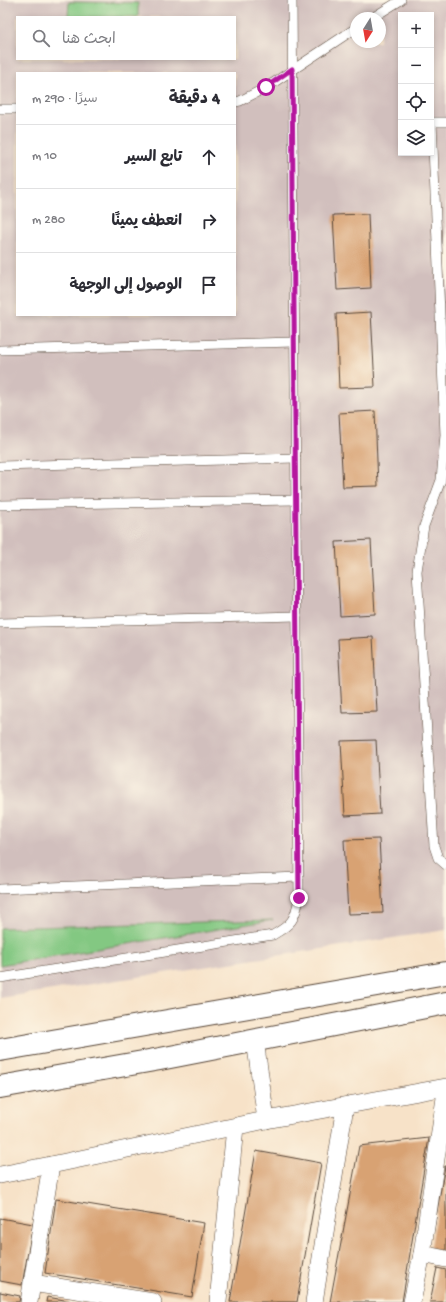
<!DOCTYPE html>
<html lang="ar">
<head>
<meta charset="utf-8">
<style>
  body { margin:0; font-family:"Gochi Hand","Playpen Sans Arabic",sans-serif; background:#f7f7f7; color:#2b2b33; direction:rtl }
  .controls { position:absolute; right:12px; top:12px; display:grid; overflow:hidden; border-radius:0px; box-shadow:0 2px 6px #0003 }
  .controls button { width:36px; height:36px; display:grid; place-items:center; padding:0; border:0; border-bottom:1px solid #e1e1e2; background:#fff; color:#2b2b33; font:20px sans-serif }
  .compass { position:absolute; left:350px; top:12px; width:36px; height:36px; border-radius:50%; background:#fff; box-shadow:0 2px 6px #0003; rotate:191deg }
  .stop { position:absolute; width:12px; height:12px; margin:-9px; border:3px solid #b5179e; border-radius:50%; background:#fff }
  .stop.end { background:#b5179e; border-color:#fff; box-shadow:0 1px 4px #0008 }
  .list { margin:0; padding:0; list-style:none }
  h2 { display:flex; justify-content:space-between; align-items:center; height:52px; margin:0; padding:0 16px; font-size:17px }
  h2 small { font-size:13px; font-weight:400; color:#7c7c81 }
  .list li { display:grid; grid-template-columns:26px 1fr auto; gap:12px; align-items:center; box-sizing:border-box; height:64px; padding:0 16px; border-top:1px solid #e1e1e2 }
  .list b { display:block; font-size:15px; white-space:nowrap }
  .list em { font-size:13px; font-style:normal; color:#7c7c81 }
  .icon { flex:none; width:22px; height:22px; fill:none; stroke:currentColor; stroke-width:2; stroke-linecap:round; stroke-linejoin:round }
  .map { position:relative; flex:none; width:446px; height:1302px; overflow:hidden; direction:ltr }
  .search { position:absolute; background:#fff; box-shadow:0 2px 6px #0003; left:16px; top:16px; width:220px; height:44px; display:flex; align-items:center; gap:10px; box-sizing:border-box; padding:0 14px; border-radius:0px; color:#7c7c81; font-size:15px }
  .panel { position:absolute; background:#fff; box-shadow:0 2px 6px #0003; left:16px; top:72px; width:220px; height:244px; border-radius:0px; direction:rtl }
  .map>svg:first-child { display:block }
  .industrial { fill:#d1bfbd; fill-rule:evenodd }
  .green { fill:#83c882; stroke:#5f7950 }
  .building { fill:#d8a273 }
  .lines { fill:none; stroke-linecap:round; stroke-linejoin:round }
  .lane-casing { stroke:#574638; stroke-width:10 }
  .street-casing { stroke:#574638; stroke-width:18 }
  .highway-casing { stroke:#574638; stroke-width:24 }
  .lane { stroke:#fff; stroke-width:9 }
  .street { stroke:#fff; stroke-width:17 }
  .highway { stroke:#fff; stroke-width:22 }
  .route { stroke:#b5179e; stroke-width:5 }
</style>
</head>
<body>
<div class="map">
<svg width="446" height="1302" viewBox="0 0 446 1302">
  <rect width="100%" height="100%" fill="#fcf5e5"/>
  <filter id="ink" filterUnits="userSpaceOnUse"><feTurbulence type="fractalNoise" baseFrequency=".025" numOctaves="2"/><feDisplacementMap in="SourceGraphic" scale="8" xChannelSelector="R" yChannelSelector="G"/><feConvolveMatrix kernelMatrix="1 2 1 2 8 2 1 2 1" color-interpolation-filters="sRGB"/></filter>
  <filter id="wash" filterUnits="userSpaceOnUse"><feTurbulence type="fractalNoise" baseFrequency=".012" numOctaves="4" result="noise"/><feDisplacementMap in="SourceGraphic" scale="16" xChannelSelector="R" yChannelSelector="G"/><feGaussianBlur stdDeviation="0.9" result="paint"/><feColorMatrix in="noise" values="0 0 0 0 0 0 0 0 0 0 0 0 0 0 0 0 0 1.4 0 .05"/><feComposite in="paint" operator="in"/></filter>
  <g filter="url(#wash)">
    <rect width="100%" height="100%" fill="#f7e2c8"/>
    <path class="industrial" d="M 0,0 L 446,0 L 446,930 L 0,998 ZM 401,15 L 431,15 L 431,153 L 401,153 ZM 17,17 L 235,17 L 235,59 L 17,59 ZM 356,18 L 380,18 L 380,42 L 356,42 ZM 17,73 L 235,73 L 235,315 L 17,315 Z"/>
    <g class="green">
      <path d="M 69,2 L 138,3 L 138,17 L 68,17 Z"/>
      <path d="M 273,920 L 0,965 L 0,928 Z"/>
    </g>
    <g id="blocks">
      <g class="building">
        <path d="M 368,214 L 371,288 L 337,290 L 333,215 Z"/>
        <path d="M 371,312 L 375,387 L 339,388 L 336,314 Z"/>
        <path d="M 375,411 L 378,486 L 343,487 L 339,413 Z"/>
        <path d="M 371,540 L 375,614 L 340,616 L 336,542 Z"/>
        <path d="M 373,637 L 377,712 L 342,713 L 338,639 Z"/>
        <path d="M 376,740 L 380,814 L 345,816 L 341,741 Z"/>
        <path d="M 379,839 L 383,913 L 348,914 L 344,840 Z"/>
        <path d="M 429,1138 L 402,1302 L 330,1302 L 359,1146 Z"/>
        <path d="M 256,1151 L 321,1163 L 297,1302 L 230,1302 Z"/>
        <path d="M 445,1166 L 446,1166 L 446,1254 L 430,1251 Z"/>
        <path d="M 56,1199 L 204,1223 L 192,1297 L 45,1273 Z"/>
        <path d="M 0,1218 L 33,1224 L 22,1285 L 0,1281 Z"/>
        <path d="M 437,1268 L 446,1270 L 446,1302 L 430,1302 Z"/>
        <path d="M 0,1292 L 20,1296 L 19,1302 L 0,1302 Z"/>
        <path d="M 47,1297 L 70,1301 L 70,1302 L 46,1302 Z"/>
      </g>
    </g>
  </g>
  <g filter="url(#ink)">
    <use href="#blocks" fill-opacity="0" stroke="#574638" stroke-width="1"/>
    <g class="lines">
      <g class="lane-casing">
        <g id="lane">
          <path d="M 372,18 L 401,0"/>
          <path d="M 235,102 L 240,101 L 267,87 L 356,28"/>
          <path d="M 0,109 L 17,109"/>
          <path d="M 446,122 L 432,122 L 445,435 L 441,480 L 424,526 L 417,571 L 434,846 L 438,858 L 446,865"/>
          <path d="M 0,350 L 294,342"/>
          <path d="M 0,466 L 296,458"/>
          <path d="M 0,505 L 296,500"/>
          <path d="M 0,623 L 297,616"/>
          <path d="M 0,889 L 299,877"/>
          <path d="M 0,978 L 273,935 C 292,924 295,920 299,898 L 292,0"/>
        </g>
      </g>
      <g class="street-casing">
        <g id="street">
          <path d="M 255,1040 L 266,1120 L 446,1087"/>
          <path d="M 0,1175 L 51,1165 L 266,1120"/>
          <path d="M 422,1254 L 446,1259"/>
          <path d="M 32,1283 L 153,1302"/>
          <path d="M 29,1302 L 51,1165"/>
          <path d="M 218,1302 L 235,1127"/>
          <path d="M 314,1302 L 345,1106"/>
          <path d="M 412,1302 L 422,1254 L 446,1091"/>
        </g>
      </g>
      <g class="highway-casing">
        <g id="highway">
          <path d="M 0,1050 L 446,973"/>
          <path d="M 0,1087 L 160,1059 L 446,1003"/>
        </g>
      </g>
      <use href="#lane" class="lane"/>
      <use href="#street" class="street"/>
      <use href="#highway" class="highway"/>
    </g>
  </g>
  <g class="lines" filter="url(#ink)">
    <path class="route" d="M 266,87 L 292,69 L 299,898"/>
  </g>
</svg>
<div class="controls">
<button>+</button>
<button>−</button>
<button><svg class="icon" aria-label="locate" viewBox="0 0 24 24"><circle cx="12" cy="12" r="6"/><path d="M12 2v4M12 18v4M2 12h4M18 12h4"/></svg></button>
<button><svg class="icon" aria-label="layers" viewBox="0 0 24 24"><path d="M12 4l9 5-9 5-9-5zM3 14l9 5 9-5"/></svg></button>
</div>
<svg class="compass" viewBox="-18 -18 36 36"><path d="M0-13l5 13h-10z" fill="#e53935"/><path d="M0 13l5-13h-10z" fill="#7c7c81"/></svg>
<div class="stop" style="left:266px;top:87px"></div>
<div class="stop end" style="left:299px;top:898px"></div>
<div class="search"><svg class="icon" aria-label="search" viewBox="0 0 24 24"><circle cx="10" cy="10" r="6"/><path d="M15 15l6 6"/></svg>ابحث هنا</div>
<section class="panel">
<h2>4 دقيقة<small>سيرًا · 290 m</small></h2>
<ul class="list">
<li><svg class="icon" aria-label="ahead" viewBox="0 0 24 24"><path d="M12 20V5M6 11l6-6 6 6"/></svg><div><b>تابع السير</b></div><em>10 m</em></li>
<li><svg class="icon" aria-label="right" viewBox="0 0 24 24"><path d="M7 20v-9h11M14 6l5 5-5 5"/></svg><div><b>انعطف يمينًا</b></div><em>280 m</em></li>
<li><svg class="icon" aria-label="arrive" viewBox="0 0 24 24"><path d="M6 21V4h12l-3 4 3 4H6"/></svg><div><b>الوصول إلى الوجهة</b></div></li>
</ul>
</section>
</div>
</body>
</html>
